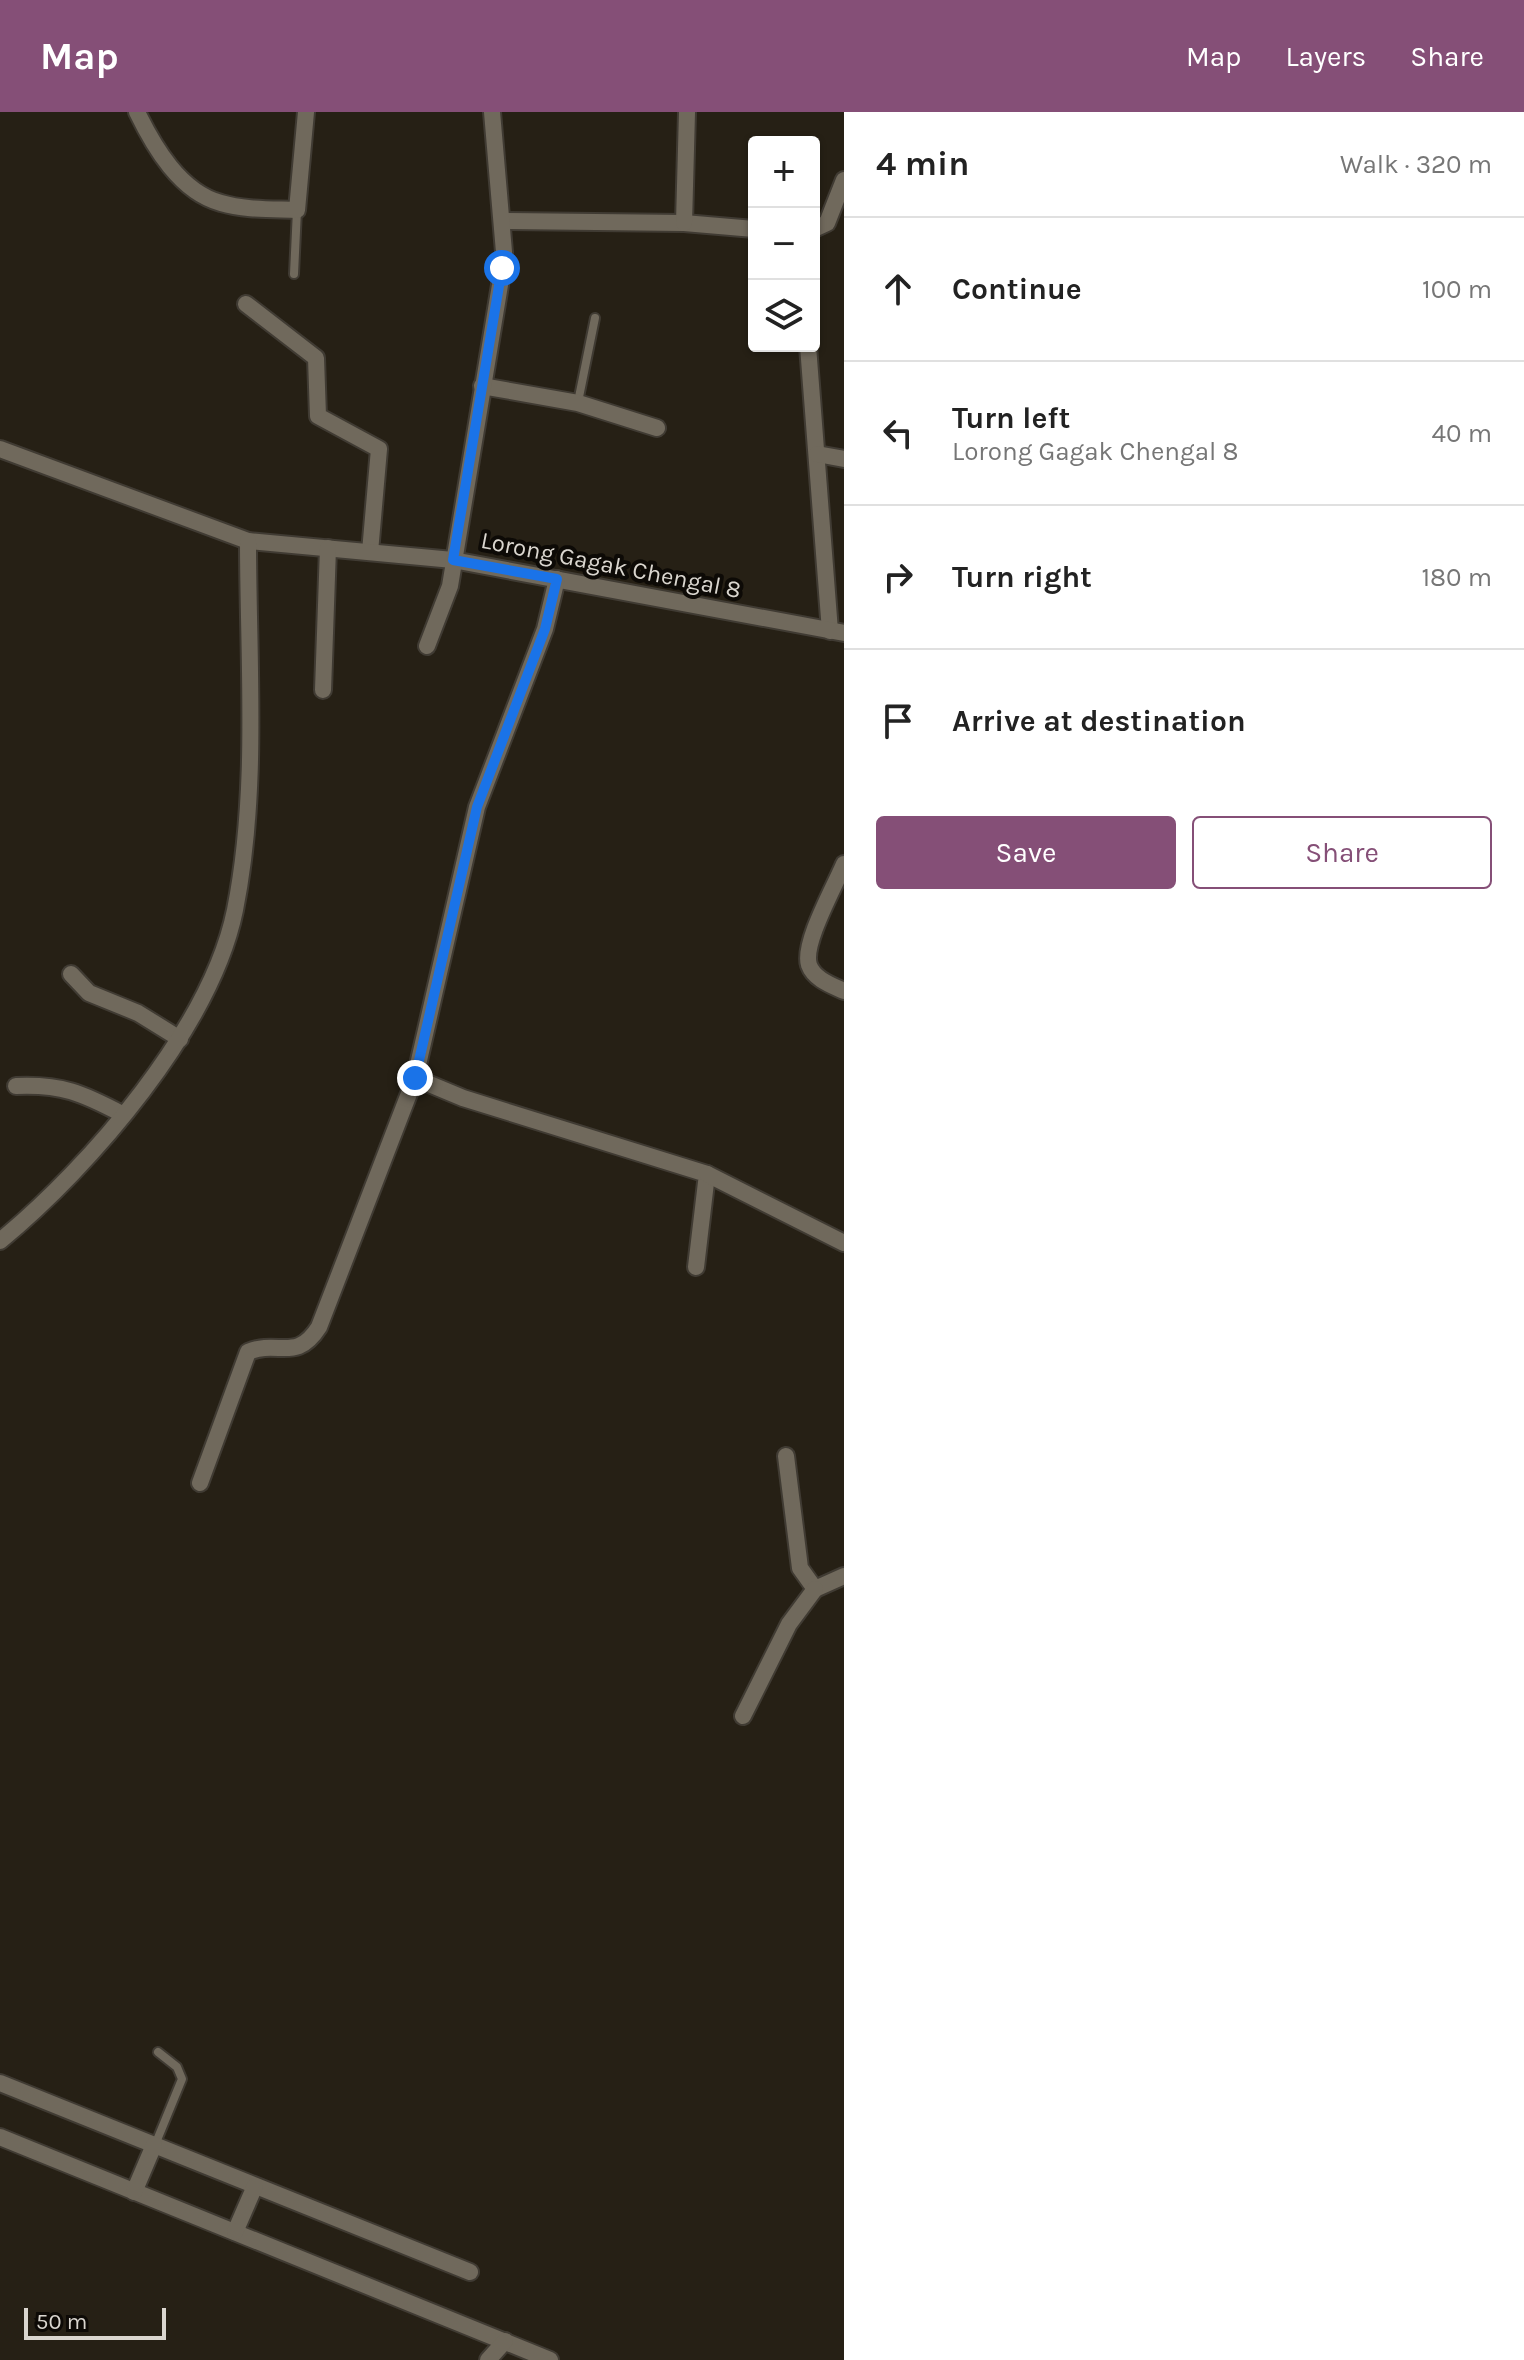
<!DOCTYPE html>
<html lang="en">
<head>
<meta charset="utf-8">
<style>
  body { margin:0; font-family:Karla,sans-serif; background:#f2f2f2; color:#222 }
  .controls { position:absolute; right:24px; top:24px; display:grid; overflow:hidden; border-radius:8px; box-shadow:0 2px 6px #0004 }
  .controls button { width:72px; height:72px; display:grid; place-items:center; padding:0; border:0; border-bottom:2px solid #e0e0e0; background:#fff; color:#222; font:40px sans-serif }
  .scale { position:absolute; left:24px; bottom:20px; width:142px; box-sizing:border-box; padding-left:8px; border:4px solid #dad6cf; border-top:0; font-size:22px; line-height:28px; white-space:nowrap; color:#dad6cf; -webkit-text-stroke:6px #0d0a06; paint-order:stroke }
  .stop { position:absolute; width:24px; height:24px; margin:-18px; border:6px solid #1a73e8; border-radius:50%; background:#fff }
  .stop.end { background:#1a73e8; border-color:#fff; box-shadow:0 2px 8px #0008 }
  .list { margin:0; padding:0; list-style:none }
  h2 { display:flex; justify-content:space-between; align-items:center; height:104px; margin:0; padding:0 32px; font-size:34px }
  h2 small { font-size:26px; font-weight:400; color:#767676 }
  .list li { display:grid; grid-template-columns:52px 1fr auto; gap:24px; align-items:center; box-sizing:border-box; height:144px; padding:0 32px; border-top:2px solid #e0e0e0 }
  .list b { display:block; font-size:30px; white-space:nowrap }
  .list p { margin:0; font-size:26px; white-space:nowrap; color:#767676 }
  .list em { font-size:26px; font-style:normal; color:#767676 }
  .actions { display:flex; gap:16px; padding:24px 32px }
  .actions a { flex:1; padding:18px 0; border:2px solid #854f77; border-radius:8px; text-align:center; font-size:28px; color:#854f77 }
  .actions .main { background:#854f77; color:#fff }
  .icon { flex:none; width:44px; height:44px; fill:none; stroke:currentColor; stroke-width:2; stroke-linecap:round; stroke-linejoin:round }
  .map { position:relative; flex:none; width:844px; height:2248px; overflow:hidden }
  header { display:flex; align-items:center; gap:48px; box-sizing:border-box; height:112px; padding:0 40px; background:#854f77; color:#fff }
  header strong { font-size:38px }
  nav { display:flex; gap:44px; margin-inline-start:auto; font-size:28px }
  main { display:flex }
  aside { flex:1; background:#fff }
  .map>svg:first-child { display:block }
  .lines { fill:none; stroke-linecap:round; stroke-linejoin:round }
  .service-casing { stroke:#403b33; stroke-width:12 }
  .minor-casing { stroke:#403b33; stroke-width:20 }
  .service { stroke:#70695c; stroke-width:8 }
  .minor { stroke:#70695c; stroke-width:16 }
  .route { stroke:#1a73e8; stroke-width:10 }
  .labels { text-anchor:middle; stroke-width:8; stroke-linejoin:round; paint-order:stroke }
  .street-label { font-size:24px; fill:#dad6cf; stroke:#0d0a06 }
</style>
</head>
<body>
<header>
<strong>Map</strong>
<nav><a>Map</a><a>Layers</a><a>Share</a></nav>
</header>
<main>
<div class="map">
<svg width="844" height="2248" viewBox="0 0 844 2248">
  <rect width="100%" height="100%" fill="#262015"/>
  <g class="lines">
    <g class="service-casing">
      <g id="service">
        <path d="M 294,162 L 297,98"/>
        <path d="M 578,290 L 595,206"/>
        <path d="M 155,2033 L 182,1967 L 177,1955 L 158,1940"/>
      </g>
    </g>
    <g class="minor-casing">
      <g id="minor">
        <path d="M 137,0 C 154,35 180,80 221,91 C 244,98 273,97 297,98 L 306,0"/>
        <path d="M 502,109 L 684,111 L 754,117"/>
        <path d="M 684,111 L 687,0"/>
        <path d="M 814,117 L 827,111 L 844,68"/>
        <path d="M 246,192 L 316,246 L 318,304 L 379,337 L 370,440"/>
        <path d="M 808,234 L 830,519"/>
        <path d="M 482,274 L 578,291 L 657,316"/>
        <path d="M 0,337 L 248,429 L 453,448 L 844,521"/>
        <path d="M 817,342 L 844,347"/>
        <path d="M 557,467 L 545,517 L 477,695 L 415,966 L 463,986 L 707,1062 L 696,1155"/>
        <path d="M 427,534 L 450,474 L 500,173 L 504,140 L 492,0"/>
        <path d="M 323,578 L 328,436"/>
        <path d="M 844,752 C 835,774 802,832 809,853 C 814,867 831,873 844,879"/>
        <path d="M 71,862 L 89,881 L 138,901 L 180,927"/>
        <path d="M 16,974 C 62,972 82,981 122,1002"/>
        <path d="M 707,1062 L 844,1131"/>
        <path d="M 0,1129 C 91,1054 211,915 235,798 C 259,678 248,550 248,429"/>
        <path d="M 786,1344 L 800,1456 L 815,1477 L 844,1464"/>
        <path d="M 200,1371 L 248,1240 C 279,1227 296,1251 319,1215 L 415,966"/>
        <path d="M 743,1604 L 789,1512 L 815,1477"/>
        <path d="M 0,1971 L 470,2160"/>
        <path d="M 0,2025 L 550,2248"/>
        <path d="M 134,2080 L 154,2033"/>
        <path d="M 235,2120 L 255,2074"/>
        <path d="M 488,2248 L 505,2229"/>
      </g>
    </g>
    <use href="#service" class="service"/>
    <use href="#minor" class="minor"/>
  </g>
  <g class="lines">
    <path class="route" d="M 415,966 L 477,695 L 545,517 L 557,467 L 453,448 L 502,156"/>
  </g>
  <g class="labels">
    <g class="street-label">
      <text transform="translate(611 453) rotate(11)" y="8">Lorong Gagak Chengal 8</text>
    </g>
  </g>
</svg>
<div class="controls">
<button>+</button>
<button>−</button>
<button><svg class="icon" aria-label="layers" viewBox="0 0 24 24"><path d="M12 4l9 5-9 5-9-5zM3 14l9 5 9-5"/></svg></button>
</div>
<div class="scale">50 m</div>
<div class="stop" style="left:502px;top:156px"></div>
<div class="stop end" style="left:415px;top:966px"></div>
</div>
<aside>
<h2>4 min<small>Walk · 320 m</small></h2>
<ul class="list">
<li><svg class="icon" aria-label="ahead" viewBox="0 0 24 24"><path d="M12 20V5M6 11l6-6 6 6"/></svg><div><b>Continue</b></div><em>100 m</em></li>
<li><svg class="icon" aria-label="left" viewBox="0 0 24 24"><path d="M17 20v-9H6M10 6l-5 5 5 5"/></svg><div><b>Turn left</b><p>Lorong Gagak Chengal 8</p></div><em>40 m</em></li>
<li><svg class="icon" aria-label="right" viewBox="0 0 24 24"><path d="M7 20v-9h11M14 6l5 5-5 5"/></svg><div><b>Turn right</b></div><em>180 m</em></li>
<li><svg class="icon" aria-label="arrive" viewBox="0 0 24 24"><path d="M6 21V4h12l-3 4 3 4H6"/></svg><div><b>Arrive at destination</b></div></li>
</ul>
<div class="actions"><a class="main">Save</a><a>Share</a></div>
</aside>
</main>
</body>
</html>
